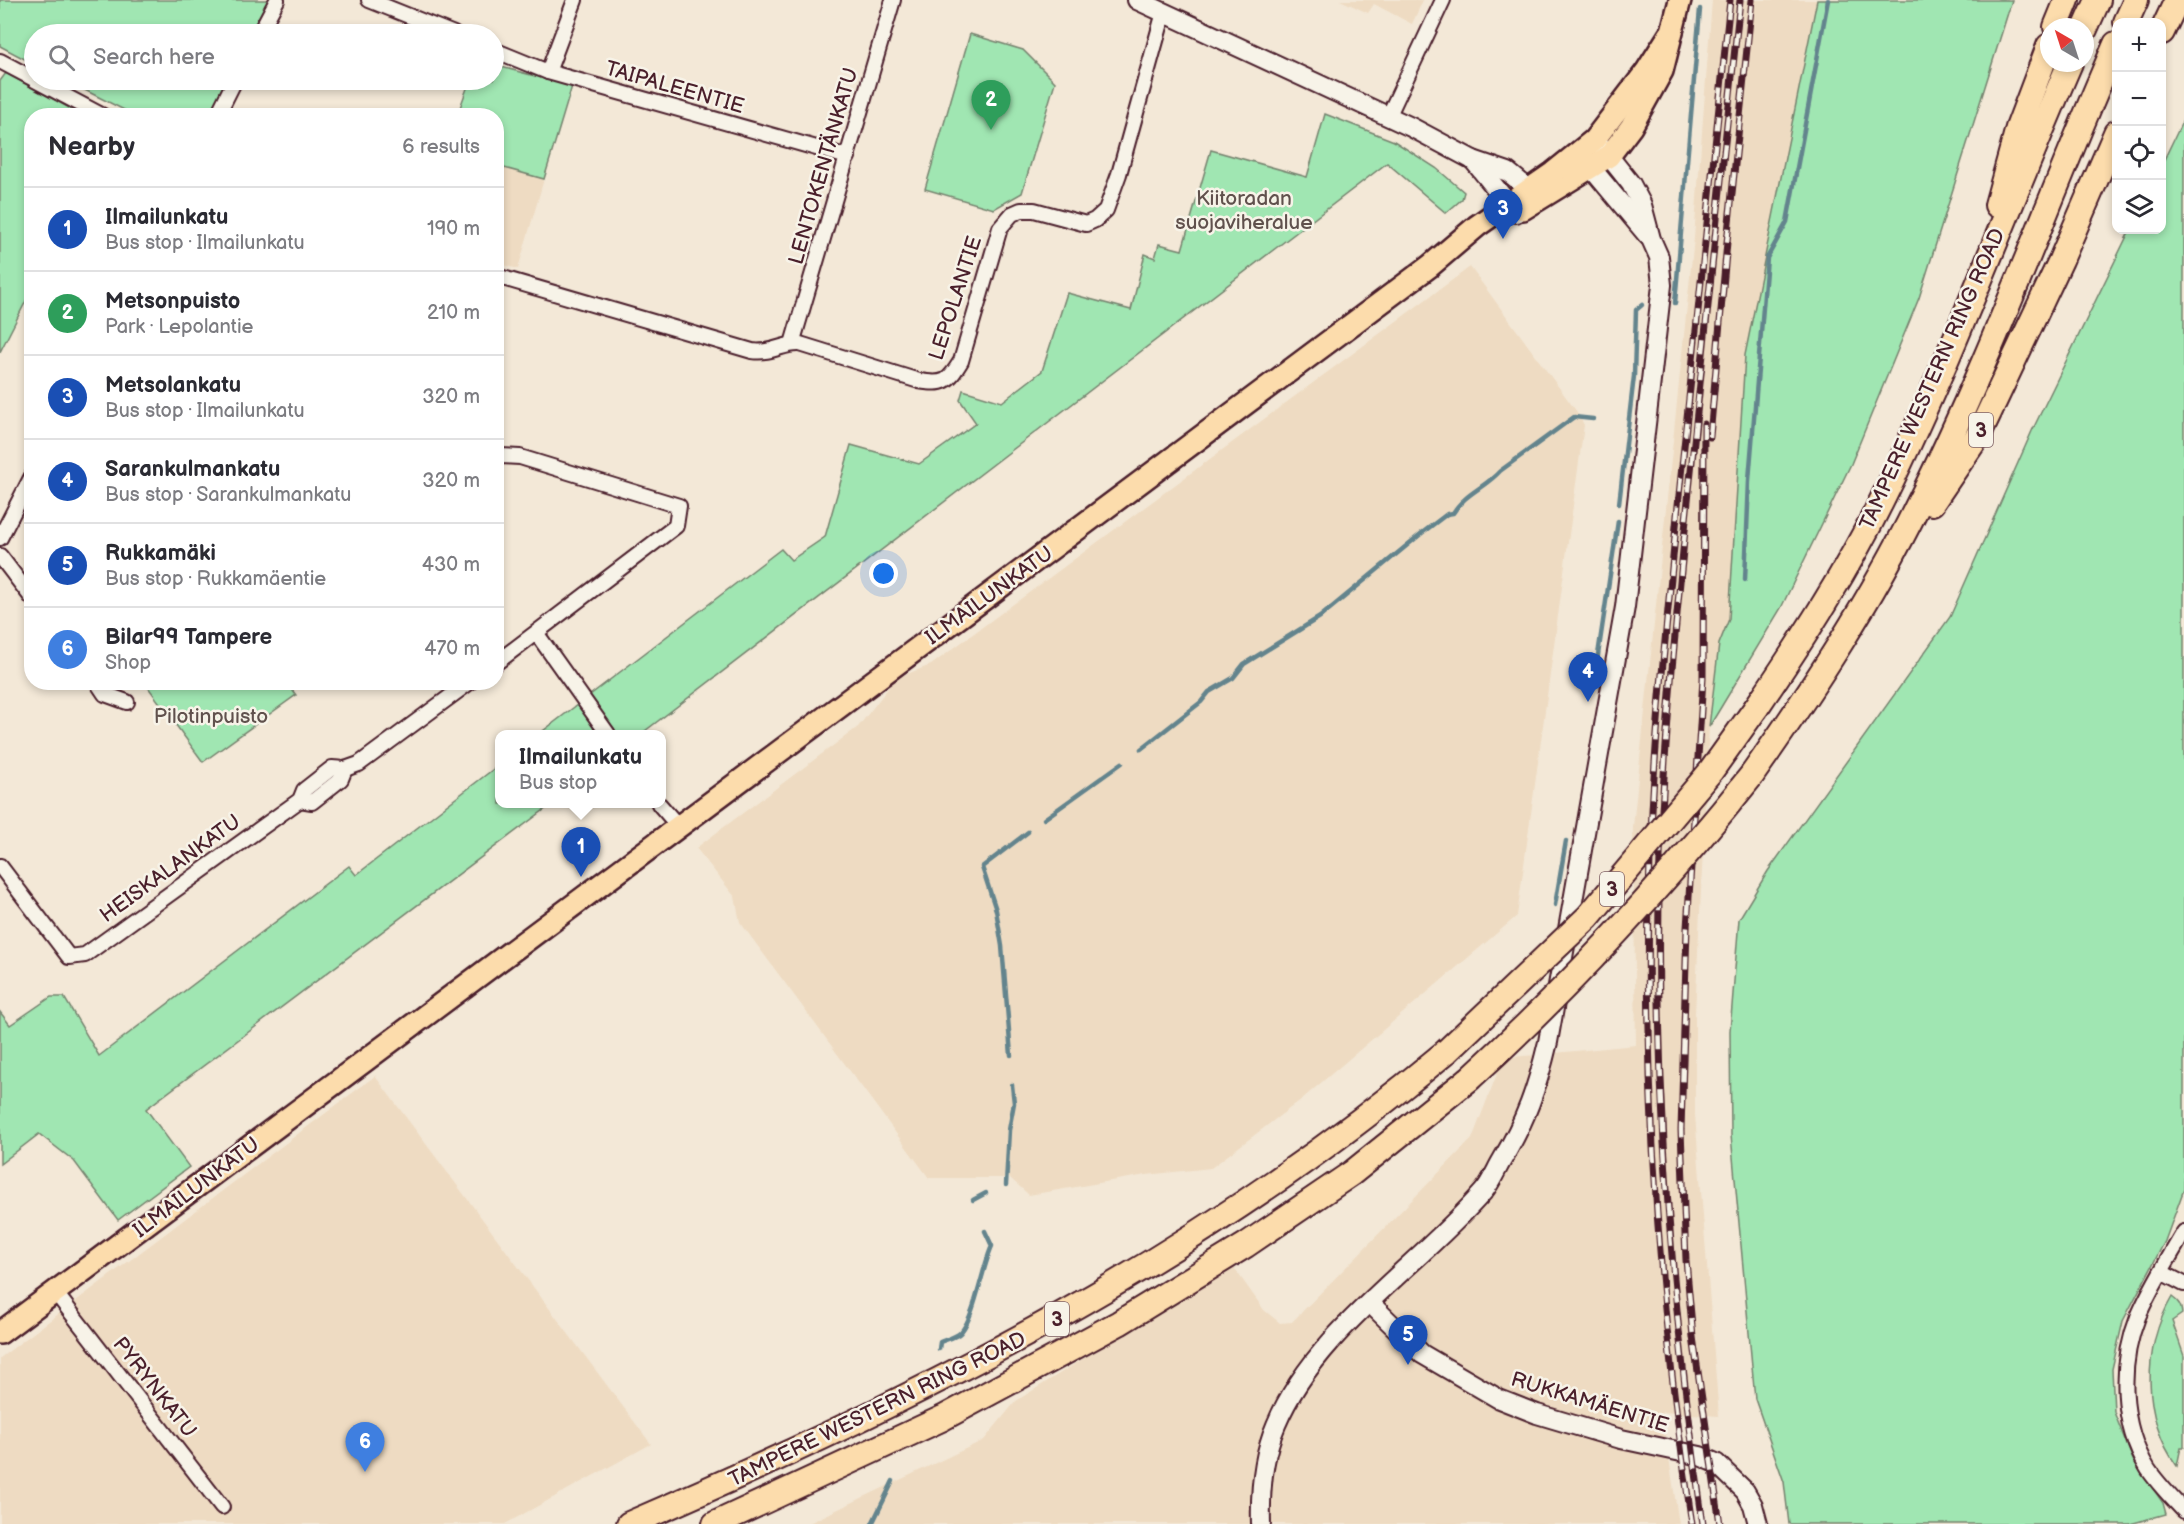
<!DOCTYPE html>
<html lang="en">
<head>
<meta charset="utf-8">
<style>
  body { margin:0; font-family:"Balsamiq Sans",sans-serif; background:#f7f7f7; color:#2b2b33 }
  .controls { position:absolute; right:18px; top:18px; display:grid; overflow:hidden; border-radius:12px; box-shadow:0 3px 9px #0003 }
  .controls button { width:54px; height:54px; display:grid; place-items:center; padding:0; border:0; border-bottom:2px solid #e1e1e2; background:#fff; color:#2b2b33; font:30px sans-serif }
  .compass { position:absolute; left:2040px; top:18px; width:54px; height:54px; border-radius:50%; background:#fff; box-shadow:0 3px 9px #0003; rotate:321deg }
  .you { position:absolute; left:884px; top:574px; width:21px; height:21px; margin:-15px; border:4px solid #fff; border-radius:50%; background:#1a73e8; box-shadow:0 0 0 9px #1a73e833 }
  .badge { display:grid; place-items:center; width:39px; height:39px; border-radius:50%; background:#1a73e8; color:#fff; font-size:20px; font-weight:700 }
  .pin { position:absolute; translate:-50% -50px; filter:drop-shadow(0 2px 3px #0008) }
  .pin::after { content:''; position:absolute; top:32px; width:21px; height:18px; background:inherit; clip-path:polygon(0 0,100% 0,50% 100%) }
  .popup { position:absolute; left:495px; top:730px; width:171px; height:78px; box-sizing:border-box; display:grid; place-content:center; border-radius:12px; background:#fff; filter:drop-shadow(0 2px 4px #0005); font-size:20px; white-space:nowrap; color:#7c7c81 }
  .popup b { font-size:22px; color:#2b2b33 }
  .popup::after { content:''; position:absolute; left:50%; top:100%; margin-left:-12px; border:12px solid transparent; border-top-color:#fff }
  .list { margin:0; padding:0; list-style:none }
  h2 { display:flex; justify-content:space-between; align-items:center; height:78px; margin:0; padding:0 24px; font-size:26px }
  h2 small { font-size:20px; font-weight:400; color:#7c7c81 }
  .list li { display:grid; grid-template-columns:39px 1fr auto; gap:18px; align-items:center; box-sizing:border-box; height:84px; padding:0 24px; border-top:2px solid #e1e1e2 }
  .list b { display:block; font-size:22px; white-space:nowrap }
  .list p { margin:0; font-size:20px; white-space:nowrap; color:#7c7c81 }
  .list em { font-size:20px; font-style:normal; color:#7c7c81 }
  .icon { flex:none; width:33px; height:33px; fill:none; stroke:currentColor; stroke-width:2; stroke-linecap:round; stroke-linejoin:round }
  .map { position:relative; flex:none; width:2184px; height:1524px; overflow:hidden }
  .search { position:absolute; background:#fff; box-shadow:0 3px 9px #0003; left:24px; top:24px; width:480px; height:66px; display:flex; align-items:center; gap:15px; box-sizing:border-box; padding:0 21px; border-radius:33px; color:#7c7c81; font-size:22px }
  .panel { position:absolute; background:#fff; box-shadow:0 3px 9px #0003; left:24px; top:108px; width:480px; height:582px; border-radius:24px }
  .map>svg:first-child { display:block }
  .built { fill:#eedbc2 }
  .green { fill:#a0e6b2; stroke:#75826e; stroke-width:1.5 }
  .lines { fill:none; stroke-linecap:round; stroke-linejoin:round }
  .stream { stroke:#64848d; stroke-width:4.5 }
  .street-casing { stroke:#4a1f2b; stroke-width:18 }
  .secondary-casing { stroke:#4a1f2b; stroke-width:22 }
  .primary-casing { stroke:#4a1f2b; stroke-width:26 }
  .highway-casing { stroke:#4a1f2b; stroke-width:28 }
  .street { stroke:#f7f3e8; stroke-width:14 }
  .secondary { stroke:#f7f3e8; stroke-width:18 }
  .primary { stroke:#fcdcac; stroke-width:21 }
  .highway { stroke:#fcdcac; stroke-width:24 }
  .rail-casing { stroke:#4a1f2b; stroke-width:7 }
  .rail { stroke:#f7f3e8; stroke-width:4.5; stroke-dasharray:14; stroke-linecap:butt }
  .highway-bridge-casing { stroke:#4a1f2b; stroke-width:28; stroke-linecap:butt }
  .highway-bridge { stroke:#fcdcac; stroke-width:24 }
  .labels { text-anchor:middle; stroke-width:5; stroke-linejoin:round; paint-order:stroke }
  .shield { fill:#f7f3e8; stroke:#7e5f64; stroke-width:1.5 }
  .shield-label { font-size:20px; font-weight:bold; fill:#4a1f2b }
  .street-label { font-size:21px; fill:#4a1f2b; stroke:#f7f3e8 }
  .park-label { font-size:21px; fill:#60514d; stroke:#f7f3e8 }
</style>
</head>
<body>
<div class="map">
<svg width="2184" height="1524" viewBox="0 0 2184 1524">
  <rect width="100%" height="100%" fill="#f3e8d7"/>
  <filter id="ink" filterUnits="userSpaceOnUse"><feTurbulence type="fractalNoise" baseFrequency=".0167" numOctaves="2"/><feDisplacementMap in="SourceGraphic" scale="12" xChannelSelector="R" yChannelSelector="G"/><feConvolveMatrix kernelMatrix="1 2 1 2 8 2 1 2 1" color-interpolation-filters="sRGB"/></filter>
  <g filter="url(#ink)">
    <g class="built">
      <path d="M 1340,0 L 1423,0 L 1412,24 L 1374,4 L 1368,13 Z"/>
      <path d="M 1712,0 L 1817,0 L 1745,355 L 1729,619 L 1719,644 L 1709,727 L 1695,1014 L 1695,1115 L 1719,1416 L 1662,1412 L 1679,1524 L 807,1524 L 984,1440 L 1016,1401 L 1232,1265 L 1264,1310 L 1280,1323 L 1292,1322 L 1472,1139 L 1503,1058 L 1636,1045 L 1633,827 L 1694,238 Z"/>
      <path d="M 496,166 L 544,179 L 518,269 L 497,263 Z"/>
      <path d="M 1470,267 L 1577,412 L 1584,425 L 1517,916 L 1302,1099 L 1211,1168 L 1146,1175 L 1029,1195 L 1010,1178 L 929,1178 L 740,922 L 735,897 L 696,848 L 858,727 L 896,678 L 931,665 Z"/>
      <path d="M 375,1076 L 651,1444 L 505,1524 L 0,1524 L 0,1358 Z"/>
    </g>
    <g class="green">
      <path d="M 0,0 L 272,0 L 254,34 L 34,34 L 34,64 L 0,46 Z"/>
      <path d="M 1817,0 L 2012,0 L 1919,298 L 1851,464 L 1781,608 L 1709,727 L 1719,644 L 1729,619 L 1745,355 Z"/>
      <path d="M 970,34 L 1023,50 L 1055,82 L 1022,193 L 994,209 L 925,189 Z"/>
      <path d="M 494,65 L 572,86 L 544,179 L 497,166 L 496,116 L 457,116 L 470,80 L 494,80 Z"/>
      <path d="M 6,73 L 82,115 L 32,116 L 31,291 L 0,352 L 0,81 Z"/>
      <path d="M 65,80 L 231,80 L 212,116 L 134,115 Z"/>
      <path d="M 1325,114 L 1394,141 L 1436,168 L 1464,192 L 1462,199 L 1446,213 L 1387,163 L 641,734 L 539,734 L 781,549 L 791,560 L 825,537 L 851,445 L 919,464 L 976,423 L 960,400 L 963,390 L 1002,402 L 1042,371 L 1067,293 L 1131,310 L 1145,254 L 1155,258 L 1159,244 L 1182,250 L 1211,150 L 1307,177 Z"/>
      <path d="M 2184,118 L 2184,1189 L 2165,1241 L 2123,1321 L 2112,1369 L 2114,1412 L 2133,1460 L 2163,1503 L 2166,1514 L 2130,1524 L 1789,1524 L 1784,1482 L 1755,1399 L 1731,1135 L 1730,1031 L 1739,919 L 1768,871 L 1950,617 L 2032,431 L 2130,230 L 2162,230 L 2162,164 Z"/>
      <path d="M 145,683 L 287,683 L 296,695 L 203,762 Z"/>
      <path d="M 500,764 L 500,804 L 552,804 L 146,1109 L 189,1167 L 118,1220 L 74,1161 L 39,1134 L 0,1164 L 0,1012 L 10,1025 L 51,997 L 64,997 L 99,1056 L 349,866 L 356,875 Z"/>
      <path d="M 2172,1297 C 2179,1302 2181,1305 2182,1314 L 2172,1321 L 2184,1356 L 2184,1447 L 2181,1447 L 2177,1466 C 2142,1417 2142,1349 2172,1297 Z"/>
    </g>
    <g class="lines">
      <g class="stream">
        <path d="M 1675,303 L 1700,9"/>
        <path d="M 1619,504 L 1634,376 L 1636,310 L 1642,305"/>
        <path d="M 1745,580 L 1749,480 L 1767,258 L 1787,222 L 1828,0"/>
        <path d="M 1595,675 L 1618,521"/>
        <path d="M 1141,749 L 1201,702 L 1209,692 L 1233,678 L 1244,664 L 1320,617 L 1422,533 L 1447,514 L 1453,513 C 1464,494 1486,487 1500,471 L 1574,417 L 1593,419"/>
        <path d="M 1044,819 L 1122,763"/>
        <path d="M 1555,905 L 1566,841"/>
        <path d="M 1011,1055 L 1002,946 L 996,910 L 982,867 L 1028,832"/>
        <path d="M 1006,1185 L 1009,1130 L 1014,1103 L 1012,1085"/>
        <path d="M 973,1200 L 986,1193"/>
        <path d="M 939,1349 L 940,1342 C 945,1340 957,1337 961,1332 C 975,1316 982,1268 992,1246 L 985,1231"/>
        <path d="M 872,1524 L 893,1481"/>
      </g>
      <g class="street-casing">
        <g id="street">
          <path d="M 369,0 L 454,34"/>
          <path d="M 259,34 L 277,0"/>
          <path d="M 494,50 L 548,72 L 848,157"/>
          <path d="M 0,61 L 34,79"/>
          <path d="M 548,72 L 575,0"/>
          <path d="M 35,80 L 103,116"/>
          <path d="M 217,116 L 235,80"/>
          <path d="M 1388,117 L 1443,0"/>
          <path d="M 496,276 L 752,351 C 772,354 783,343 800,344 L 919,381 C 945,385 948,382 961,361 L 1000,228 L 1012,214 L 1021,210 L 1034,210 L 1086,224 L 1095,220 L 1106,210 L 1119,174 L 1164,12"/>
          <path d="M 792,344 L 893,0"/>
          <path d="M 496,459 L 500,456 L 520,457 L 679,506 L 676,526 L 496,663"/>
          <path d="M 0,538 L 32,476"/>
          <path d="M 0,556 L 32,598"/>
          <path d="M 537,634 L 608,734"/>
          <path d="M 97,682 L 105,694 L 127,702"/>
          <path d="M 300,800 L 312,802 L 341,779 L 345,769"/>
          <path d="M 659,804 L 679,827"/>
          <path d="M 0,866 L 69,957 L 85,955 L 300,800 L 304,790 L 332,768 L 345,769 L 359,764 L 470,682"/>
          <path d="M 2184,1232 C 2168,1260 2150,1288 2138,1317 C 2119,1365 2121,1425 2148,1469 C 2158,1484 2172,1498 2184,1511"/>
          <path d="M 2161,1272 L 2184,1284"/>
          <path d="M 55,1292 L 222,1507"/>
        </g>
      </g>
      <g class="secondary-casing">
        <g id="secondary">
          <path d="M 1137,0 L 1411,127 L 1473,160 L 1508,172 L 1529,189 L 1537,200"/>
          <path d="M 1583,158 L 1648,236"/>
          <path d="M 1473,160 L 1516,213"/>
          <path d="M 1370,1303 L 1422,1354 L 1499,1399 L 1537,1414 L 1621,1439 L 1700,1456 L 1716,1463 L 1745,1491 L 1753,1505 L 1758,1524"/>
          <path d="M 1261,1524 C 1260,1492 1263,1455 1276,1425 C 1315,1331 1418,1267 1483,1192 C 1491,1183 1496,1170 1502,1160 C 1526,1120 1537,1088 1548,1042 L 1625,607 L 1662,285 L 1659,257 L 1651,239 L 1642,205 L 1631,184 L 1600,145"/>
        </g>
      </g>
      <g class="primary-casing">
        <g id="primary">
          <path d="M 1523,209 L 1609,156 L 1631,127 L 1662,71 L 1680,0"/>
          <path d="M 0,1333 L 1430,266 L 1477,226 L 1553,173 L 1594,140 L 1646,72 L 1670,34"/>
        </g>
      </g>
      <g class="highway-casing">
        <g id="highway">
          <path d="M 2126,22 L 2136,0"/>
          <path d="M 2056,27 L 2067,0"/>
          <path d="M 2085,29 L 2098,0"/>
          <path d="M 2162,32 L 2177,0"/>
          <path d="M 1997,205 L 2018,128 L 2049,46"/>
          <path d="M 1932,503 L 1979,434 L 2061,260 L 2116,133"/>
          <path d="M 1756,708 C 1803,639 1849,568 1885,494 C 1954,353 2008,206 2070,63"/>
          <path d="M 1752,775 C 1813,688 1871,601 1918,505 C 1993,355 2049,197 2116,44"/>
          <path d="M 629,1524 C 922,1398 1202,1257 1447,1051"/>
          <path d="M 715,1524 L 943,1418 L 1119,1323 L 1246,1245 L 1352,1173 L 1469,1079"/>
        </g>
      </g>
      <use href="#street" class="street"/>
      <use href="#secondary" class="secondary"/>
      <use href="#primary" class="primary"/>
      <use href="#highway" class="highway"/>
      <g class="rail-casing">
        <g id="rail">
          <path d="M 1704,424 L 1703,679 L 1687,928 L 1681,1130 L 1686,1260 L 1693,1337 L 1720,1524"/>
          <path d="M 1710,437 L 1727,242 L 1752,0"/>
          <path d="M 1692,1524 C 1658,1304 1643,1080 1650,857 C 1654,739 1667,622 1678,505 C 1695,336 1713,168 1730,0"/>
          <path d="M 1703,1524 C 1671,1303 1653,1081 1660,857 C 1664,745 1675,632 1686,520 C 1703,347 1722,173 1740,0"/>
        </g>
      </g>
      <use href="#rail" class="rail"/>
      <g class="highway-bridge-casing">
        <g id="highway-bridge">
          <path d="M 1447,1051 L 1588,917 L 1711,771 L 1756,708"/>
          <path d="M 1469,1079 C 1572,985 1665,884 1752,775"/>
        </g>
      </g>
      <use href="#highway-bridge" class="highway-bridge"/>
    </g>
  </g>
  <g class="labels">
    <g class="shield">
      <rect x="1969" y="413" width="24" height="34" rx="4.5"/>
      <rect x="1600" y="872" width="24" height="34" rx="4.5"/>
      <rect x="1045" y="1302" width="24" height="34" rx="4.5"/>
    </g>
    <g class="shield-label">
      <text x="1981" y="437">3</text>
      <text x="1612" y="896">3</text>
      <text x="1057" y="1326">3</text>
    </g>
    <g class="street-label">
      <text transform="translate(675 87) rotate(16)" y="7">TAIPALEENTIE</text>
      <text transform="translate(823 166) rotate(-74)" y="7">LENTOKENTÄNKATU</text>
      <text transform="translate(955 298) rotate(-72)" y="7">LEPOLANTIE</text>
      <text transform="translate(1932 379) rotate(-66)" y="7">TAMPERE WESTERN RING ROAD</text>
      <text transform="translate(989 595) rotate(-36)" y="7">ILMAILUNKATU</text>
      <text transform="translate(170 868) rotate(-36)" y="7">HEISKALANKATU</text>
      <text transform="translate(196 1187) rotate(-37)" y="7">ILMAILUNKATU</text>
      <text transform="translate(155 1387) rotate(52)" y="7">PYRYNKATU</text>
      <text transform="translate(1590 1402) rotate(17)" y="7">RUKKAMÄENTIE</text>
      <text transform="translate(877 1409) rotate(-26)" y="7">TAMPERE WESTERN RING ROAD</text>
    </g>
    <g class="park-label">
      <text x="1244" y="205">Kiitoradan<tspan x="1244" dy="24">suojaviheralue</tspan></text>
      <text x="211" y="723">Pilotinpuisto</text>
    </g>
  </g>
</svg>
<div class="controls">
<button>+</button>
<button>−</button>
<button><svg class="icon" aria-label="locate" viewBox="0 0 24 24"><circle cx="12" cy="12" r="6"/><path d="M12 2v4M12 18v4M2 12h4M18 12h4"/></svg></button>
<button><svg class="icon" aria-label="layers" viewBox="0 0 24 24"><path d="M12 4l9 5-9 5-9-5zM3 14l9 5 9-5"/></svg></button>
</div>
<svg class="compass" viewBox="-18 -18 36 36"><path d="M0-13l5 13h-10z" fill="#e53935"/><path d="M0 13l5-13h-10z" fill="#7c7c81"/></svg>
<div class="you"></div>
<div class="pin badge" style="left:581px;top:877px;background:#1a4fb4">1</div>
<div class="popup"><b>Ilmailunkatu</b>Bus stop</div>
<div class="pin badge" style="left:991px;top:130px;background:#2e9e5b">2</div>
<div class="pin badge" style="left:1503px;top:239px;background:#1a4fb4">3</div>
<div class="pin badge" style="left:1588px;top:702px;background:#1a4fb4">4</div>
<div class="pin badge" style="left:1408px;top:1365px;background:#1a4fb4">5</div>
<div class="pin badge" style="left:365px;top:1472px;background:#3f7fe0">6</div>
<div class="search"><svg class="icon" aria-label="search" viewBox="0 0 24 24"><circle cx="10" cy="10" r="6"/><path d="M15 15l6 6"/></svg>Search here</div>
<section class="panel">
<h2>Nearby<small>6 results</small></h2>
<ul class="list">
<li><span class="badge" style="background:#1a4fb4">1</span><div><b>Ilmailunkatu</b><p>Bus stop · Ilmailunkatu</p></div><em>190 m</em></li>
<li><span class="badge" style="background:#2e9e5b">2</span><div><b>Metsonpuisto</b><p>Park · Lepolantie</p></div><em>210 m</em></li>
<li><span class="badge" style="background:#1a4fb4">3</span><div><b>Metsolankatu</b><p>Bus stop · Ilmailunkatu</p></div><em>320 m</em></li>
<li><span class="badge" style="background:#1a4fb4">4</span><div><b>Sarankulmankatu</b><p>Bus stop · Sarankulmankatu</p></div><em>320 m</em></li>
<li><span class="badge" style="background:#1a4fb4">5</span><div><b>Rukkamäki</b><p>Bus stop · Rukkamäentie</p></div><em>430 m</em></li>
<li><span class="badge" style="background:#3f7fe0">6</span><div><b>Bilar99 Tampere</b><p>Shop</p></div><em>470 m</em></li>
</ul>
</section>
</div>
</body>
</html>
